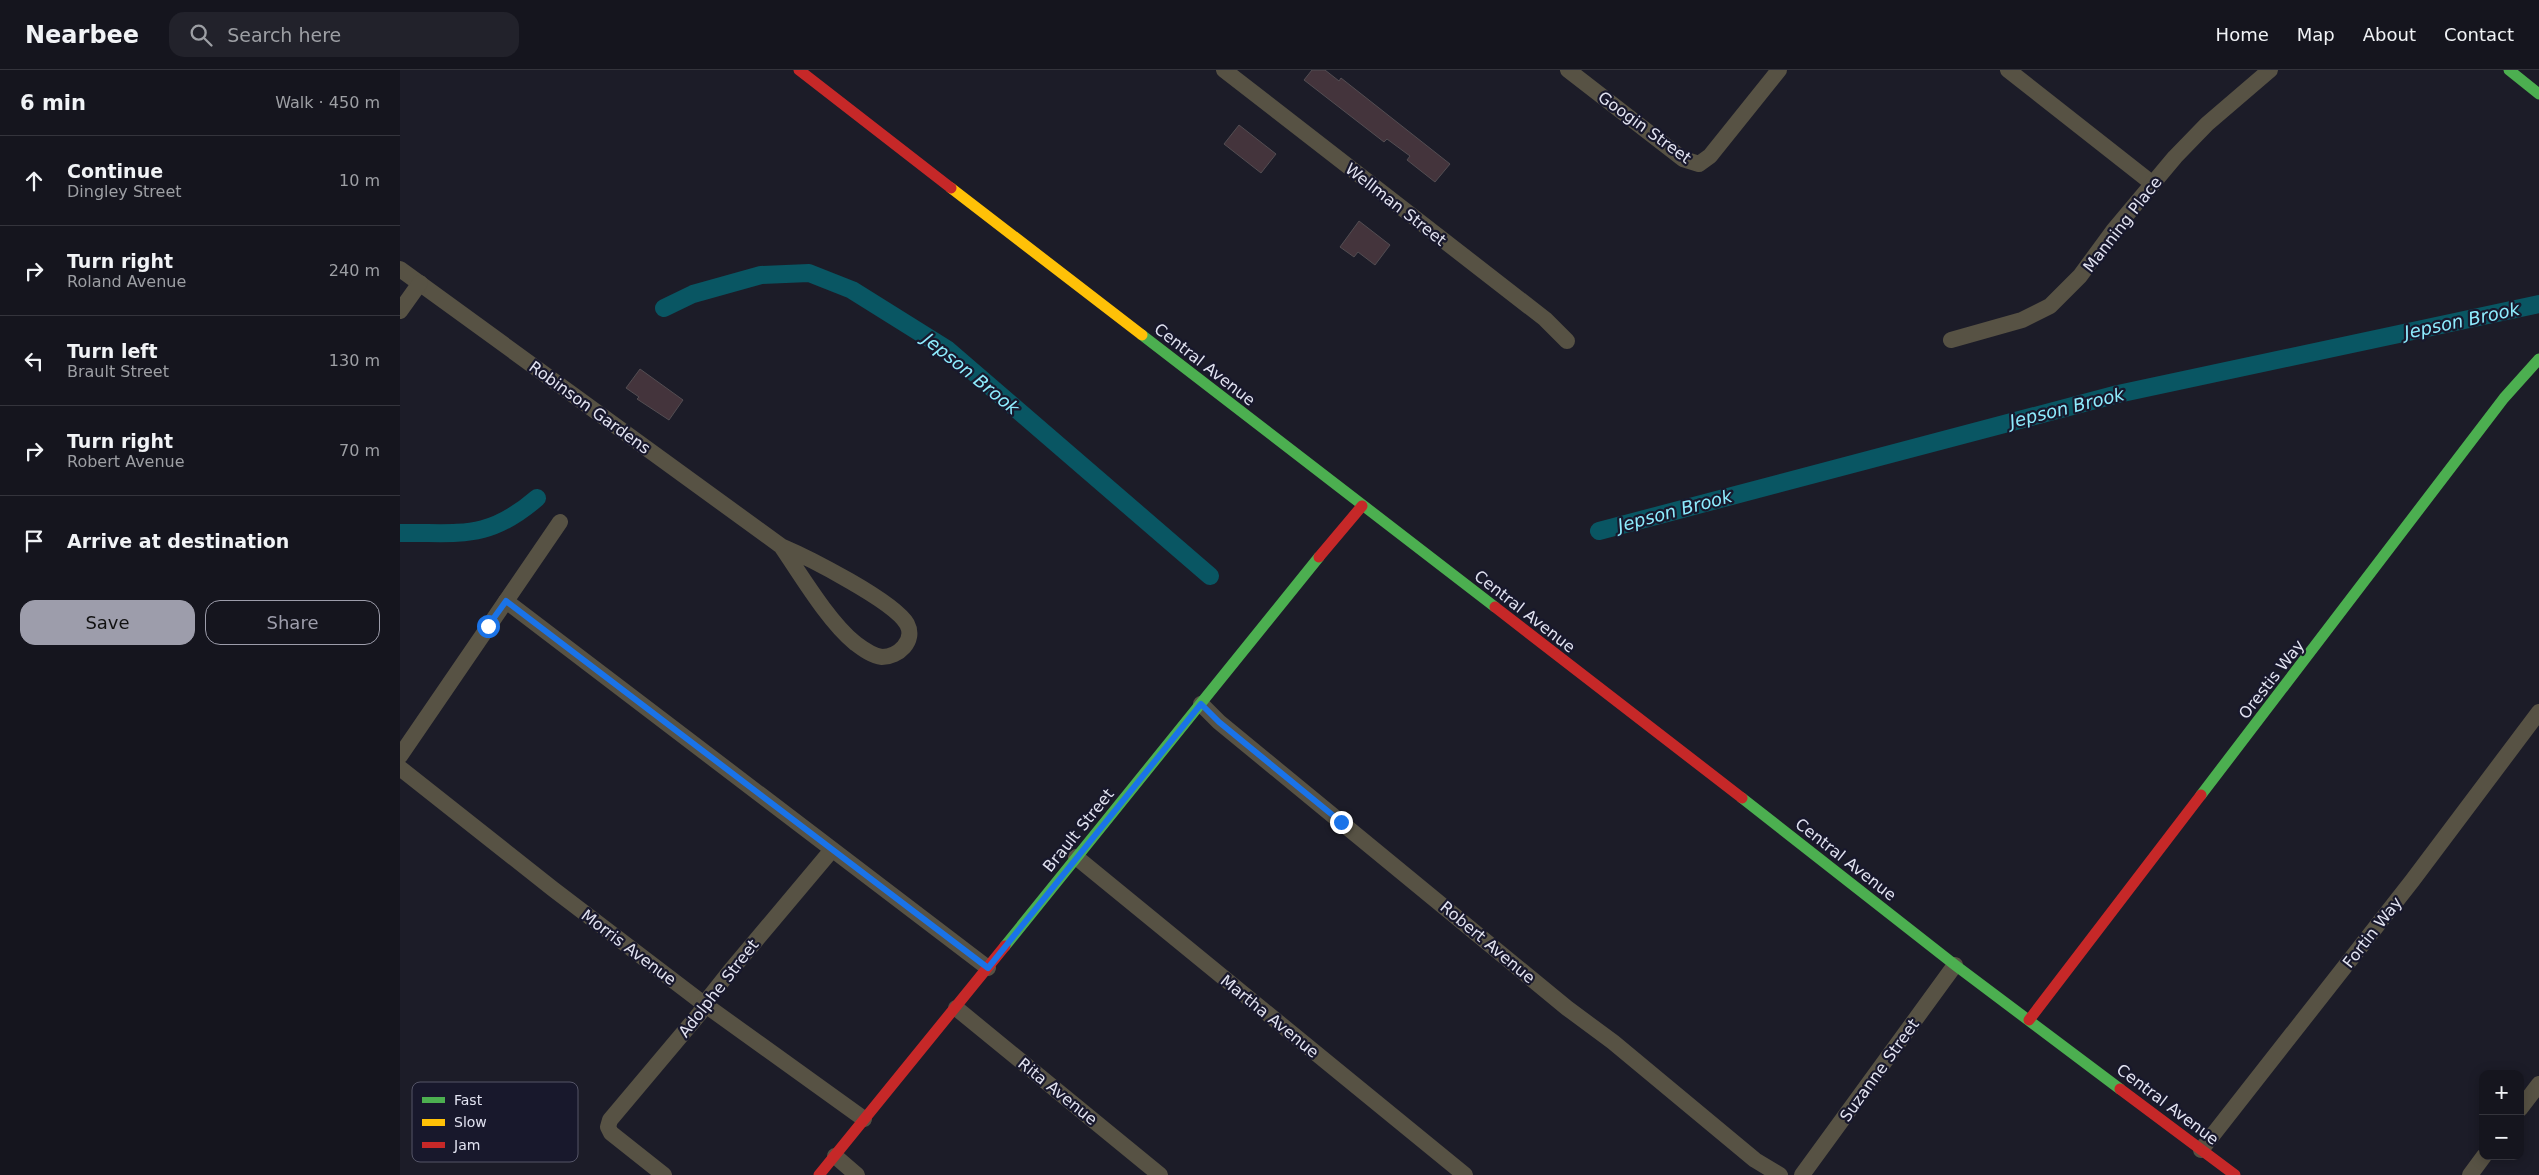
<!DOCTYPE html>
<html lang="en">
<head>
<meta charset="utf-8">
<style>
  body { margin:0; font-family:"DejaVu Sans",sans-serif; background:#22222b; color:#f1f3f6 }
  .controls { position:absolute; right:15px; bottom:15px; display:grid; overflow:hidden; border-radius:10px; box-shadow:0 2px 12px #0003 }
  .controls button { width:45px; height:45px; display:grid; place-items:center; padding:0; border:0; border-bottom:1px solid #34343c; background:#15151e; color:#f1f3f6; font:25px sans-serif }
  .stop { position:absolute; width:15px; height:15px; margin:-11px; border:4px solid #1a73e8; border-radius:50%; background:#fff }
  .stop.end { background:#1a73e8; border-color:#fff; box-shadow:0 1px 5px #0008 }
  .list { margin:0; padding:0; list-style:none }
  h2 { display:flex; justify-content:space-between; align-items:center; height:65px; margin:0; padding:0 20px; font-size:21px }
  h2 small { font-size:16px; font-weight:400; color:#9d9fa4 }
  .list li { display:grid; grid-template-columns:32px 1fr auto; gap:15px; align-items:center; box-sizing:border-box; height:90px; padding:0 20px; border-top:1px solid #34343c }
  .list b { display:block; font-size:19px; white-space:nowrap }
  .list p { margin:0; font-size:16px; white-space:nowrap; color:#9d9fa4 }
  .list em { font-size:16px; font-style:normal; color:#9d9fa4 }
  .actions { display:flex; gap:10px; padding:15px 20px }
  .actions a { flex:1; padding:11px 0; border:1px solid #9d9dab; border-radius:15px; text-align:center; font-size:18px; color:#9d9dab }
  .actions .main { background:#9d9dab; color:#111 }
  .icon { flex:none; width:28px; height:28px; fill:none; stroke:currentColor; stroke-width:2; stroke-linecap:round; stroke-linejoin:round }
  .map { position:relative; flex:none; width:2139px; height:1105px; overflow:hidden }
  header { display:flex; align-items:center; gap:30px; box-sizing:border-box; height:70px; padding:0 25px; background:#15151e; border-bottom:1px solid #34343c }
  header strong { font-size:24px }
  nav { display:flex; gap:28px; margin-inline-start:auto; font-size:18px }
  .search { width:350px; height:45px; background:#22222b; display:flex; align-items:center; gap:12px; box-sizing:border-box; padding:0 18px; border-radius:15px; color:#9d9fa4; font-size:19px }
  main { display:flex }
  aside { flex:1; background:#15151e }
  .map>svg:first-child { display:block }
  .lines { fill:none; stroke-linecap:round; stroke-linejoin:round }
  .canal { stroke:#095663; stroke-width:18 }
  .building { fill:#44343c; stroke:#534d52 }
  .street { stroke:#575244; stroke-width:16 }
  .fast { stroke:#4caf50; stroke-width:11 }
  .slow { stroke:#ffc107; stroke-width:11 }
  .jam { stroke:#c62828; stroke-width:11 }
  .route { stroke:#1a73e8; stroke-width:6 }
  .labels { text-anchor:middle; stroke-width:4.5; stroke-linejoin:round; paint-order:stroke }
  .street-label { font-size:16px; fill:#e2e3f1; stroke:#18182c }
  .water-label { font-size:18px; font-style:italic; fill:#8eecfe; stroke:#18182c }
  .key { fill:#18182c; stroke:#555567; stroke-width:1 }
  .key-label { font-size:14px; fill:#e2e3f1 }
</style>
</head>
<body>
<header>
<strong>Nearbee</strong>
<div class="search"><svg class="icon" aria-label="search" viewBox="0 0 24 24"><circle cx="10" cy="10" r="6"/><path d="M15 15l6 6"/></svg>Search here</div>
<nav><a>Home</a><a>Map</a><a>About</a><a>Contact</a></nav>
</header>
<main>
<aside>
<h2>6 min<small>Walk · 450 m</small></h2>
<ul class="list">
<li><svg class="icon" aria-label="ahead" viewBox="0 0 24 24"><path d="M12 20V5M6 11l6-6 6 6"/></svg><div><b>Continue</b><p>Dingley Street</p></div><em>10 m</em></li>
<li><svg class="icon" aria-label="right" viewBox="0 0 24 24"><path d="M7 20v-9h11M14 6l5 5-5 5"/></svg><div><b>Turn right</b><p>Roland Avenue</p></div><em>240 m</em></li>
<li><svg class="icon" aria-label="left" viewBox="0 0 24 24"><path d="M17 20v-9H6M10 6l-5 5 5 5"/></svg><div><b>Turn left</b><p>Brault Street</p></div><em>130 m</em></li>
<li><svg class="icon" aria-label="right" viewBox="0 0 24 24"><path d="M7 20v-9h11M14 6l5 5-5 5"/></svg><div><b>Turn right</b><p>Robert Avenue</p></div><em>70 m</em></li>
<li><svg class="icon" aria-label="arrive" viewBox="0 0 24 24"><path d="M6 21V4h12l-3 4 3 4H6"/></svg><div><b>Arrive at destination</b></div></li>
</ul>
<div class="actions"><a class="main">Save</a><a>Share</a></div>
</aside>
<div class="map">
<svg width="2139" height="1105" viewBox="0 0 2139 1105">
  <rect width="100%" height="100%" fill="#1c1c28"/>
  <g class="lines">
    <g class="canal">
      <path d="M 264,238 L 293,224 L 361,205 L 409,203 L 452,220 L 548,280 L 810,506"/>
      <path d="M 1199,461 L 1718,324 L 2139,234"/>
      <path d="M 0,463 C 61,462 87,471 137,428"/>
    </g>
  </g>
  <g class="building">
    <path d="M 912,0 L 925,0 L 939,11 L 941,8 L 1050,94 L 1035,112 L 1007,90 L 1010,86 L 987,69 L 984,72 L 904,10 Z"/>
    <path d="M 839,55 L 876,84 L 861,103 L 824,74 Z"/>
    <path d="M 959,151 L 990,175 L 975,195 L 958,182 L 954,187 L 940,177 Z"/>
    <path d="M 240,299 L 283,330 L 269,350 L 237,329 L 239,327 L 226,318 Z"/>
  </g>
  <g class="lines">
    <g class="street">
      <path d="M 824,0 L 1145,249 L 1167,271"/>
      <path d="M 1168,0 L 1283,89 L 1299,94 L 1310,86 L 1379,0"/>
      <path d="M 1608,0 L 1753,114"/>
      <path d="M 0,199 L 381,476 C 407,487 494,531 507,554 C 516,571 498,587 482,587 C 472,586 463,579 455,573 C 428,551 401,505 381,476"/>
      <path d="M 0,241 L 20,213"/>
      <path d="M 1551,270 L 1622,250 L 1650,236 L 1680,206 L 1713,161 L 1775,87 L 1807,54 L 1870,0"/>
      <path d="M 106,531 L 588,898"/>
      <path d="M 801,634 L 819,652 L 1167,938 L 1213,972 L 1355,1090 L 1380,1105"/>
      <path d="M 0,686 L 160,452"/>
      <path d="M 0,698 L 153,819 L 304,934 L 464,1049"/>
      <path d="M 676,787 L 1065,1105"/>
      <path d="M 556,938 L 760,1105"/>
      <path d="M 2120,1039 L 2139,1014"/>
      <path d="M 1801,1080 L 2012,811 L 2139,642"/>
      <path d="M 435,1086 L 457,1105"/>
      <path d="M 264,1105 L 211,1063 L 208,1057 L 210,1050 L 300,943 L 304,934 L 331,900 L 431,781"/>
      <path d="M 1402,1105 L 1555,895"/>
      <path d="M 2070,1105 L 2084,1086"/>
    </g>
    <g class="fast">
      <path d="M 2109,0 L 2139,24"/>
      <path d="M 742,265 L 1095,537"/>
      <path d="M 1801,725 L 2104,328 L 2139,289"/>
      <path d="M 1342,728 L 1555,895 L 1720,1019"/>
      <path d="M 605,876 L 919,487"/>
    </g>
    <path class="slow" d="M 551,118 L 742,265"/>
    <g class="jam">
      <path d="M 399,0 L 551,118"/>
      <path d="M 919,487 L 962,436"/>
      <path d="M 1095,537 L 1342,728"/>
      <path d="M 1629,950 L 1801,725"/>
      <path d="M 1720,1019 L 1835,1105"/>
      <path d="M 419,1105 L 605,876"/>
    </g>
  </g>
  <g class="lines">
    <path class="route" d="M 88,556 L 106,531 L 588,898 L 801,634 L 819,652 L 941,752"/>
  </g>
  <g class="labels">
    <g class="street-label">
      <text transform="translate(1245 57) rotate(36)" y="6">Googin Street</text>
      <text transform="translate(996 134) rotate(38)" y="6">Wellman Street</text>
      <text transform="translate(1722 154) rotate(-52)" y="6">Manning Place</text>
      <text transform="translate(805 294) rotate(38)" y="6">Central Avenue</text>
      <text transform="translate(190 337) rotate(36)" y="6">Robinson Gardens</text>
      <text transform="translate(1125 541) rotate(38)" y="6">Central Avenue</text>
      <text transform="translate(1871 609) rotate(-52)" y="6">Orestis Way</text>
      <text transform="translate(678 760) rotate(-51)" y="6">Brault Street</text>
      <text transform="translate(1446 789) rotate(38)" y="6">Central Avenue</text>
      <text transform="translate(1972 862) rotate(-52)" y="6">Fortin Way</text>
      <text transform="translate(1088 872) rotate(40)" y="6">Robert Avenue</text>
      <text transform="translate(229 877) rotate(37)" y="6">Morris Avenue</text>
      <text transform="translate(318 918) rotate(-52)" y="6">Adolphe Street</text>
      <text transform="translate(870 946) rotate(39)" y="6">Martha Avenue</text>
      <text transform="translate(1479 1000) rotate(-54)" y="6">Suzanne Street</text>
      <text transform="translate(658 1021) rotate(39)" y="6">Rita Avenue</text>
      <text transform="translate(1768 1034) rotate(37)" y="6">Central Avenue</text>
    </g>
    <g class="water-label">
      <text transform="translate(2062 251) rotate(-12)" y="6">Jepson Brook</text>
      <text transform="translate(571 304) rotate(39)" y="6">Jepson Brook</text>
      <text transform="translate(1667 338) rotate(-14)" y="6">Jepson Brook</text>
      <text transform="translate(1275 441) rotate(-15)" y="6">Jepson Brook</text>
    </g>
  </g>
  <rect x="12" y="1012" width="166" height="80" rx="8" class="key"/>
  <rect x="22" y="1027" width="23" height="6" fill="#4caf50"/>
  <rect x="22" y="1049" width="23" height="7" fill="#ffc107"/>
  <rect x="22" y="1072" width="23" height="6" fill="#c62828"/>
  <g class="key-label">
    <text x="54" y="1035">Fast</text>
    <text x="54" y="1057">Slow</text>
    <text x="54" y="1080">Jam</text>
  </g>
</svg>
<div class="controls">
<button>+</button>
<button>−</button>
</div>
<div class="stop" style="left:88px;top:556px"></div>
<div class="stop end" style="left:941px;top:752px"></div>
</div>
</main>
</body>
</html>
